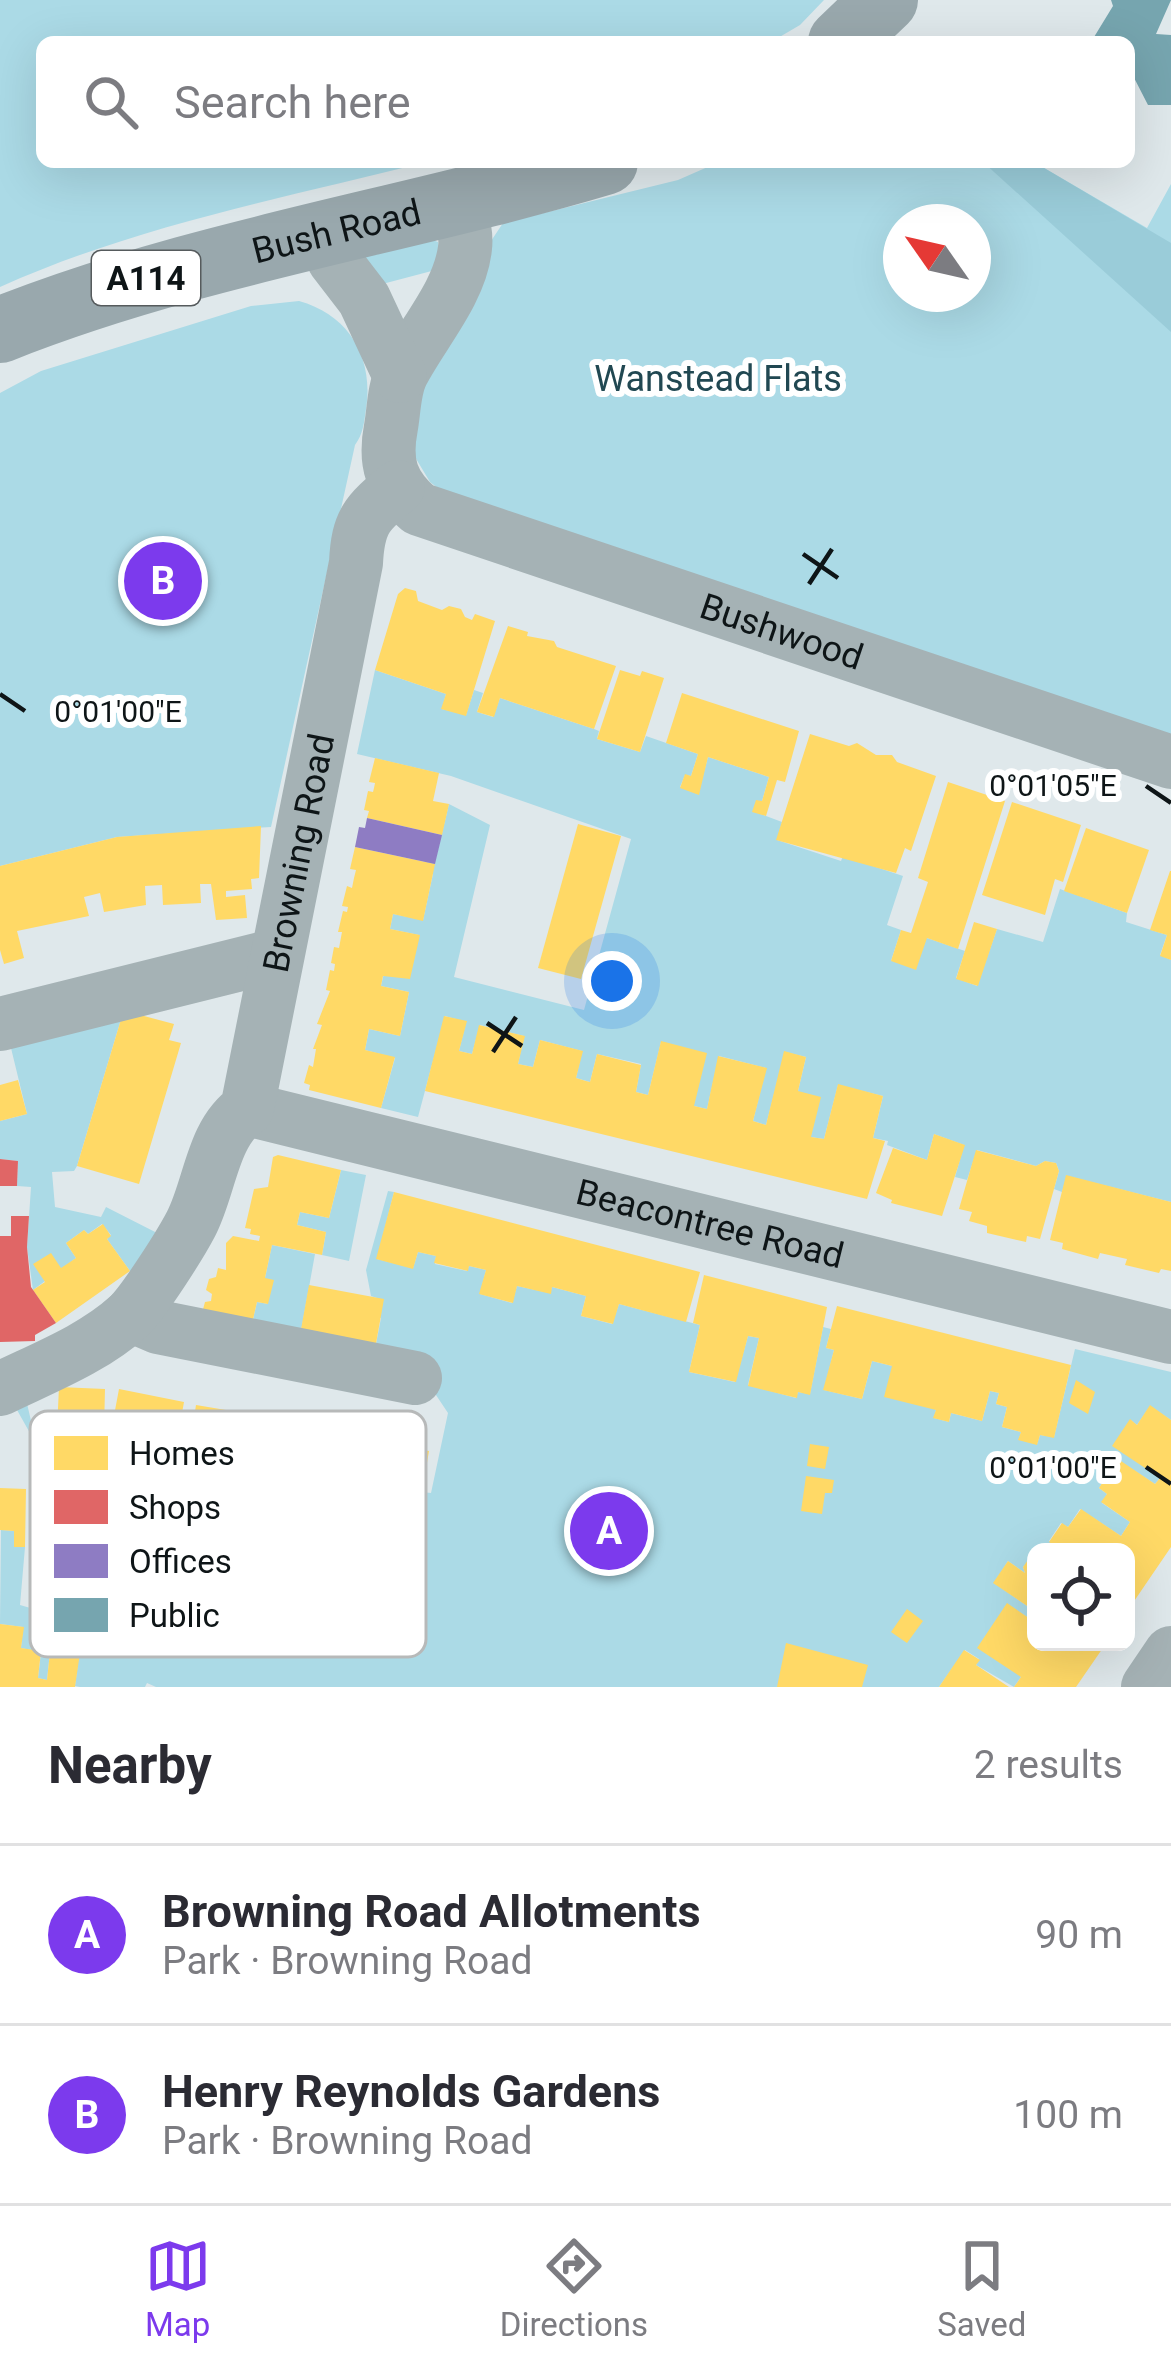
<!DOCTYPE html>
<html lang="en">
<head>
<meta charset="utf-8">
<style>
  body { margin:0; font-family:Roboto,sans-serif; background:#f2f2f3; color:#2b2b33 }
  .controls { position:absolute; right:36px; bottom:36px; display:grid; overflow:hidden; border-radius:18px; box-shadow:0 12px 48px #0002 }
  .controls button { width:108px; height:108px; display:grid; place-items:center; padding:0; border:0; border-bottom:3px solid #e1e1e2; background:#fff; color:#2b2b33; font:60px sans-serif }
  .compass { position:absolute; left:883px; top:204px; width:108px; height:108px; border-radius:50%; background:#fff; box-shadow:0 12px 48px #0002; rotate:304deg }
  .you { position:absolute; left:612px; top:981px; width:42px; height:42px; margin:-30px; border:9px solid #fff; border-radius:50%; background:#1a73e8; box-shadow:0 0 0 18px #1a73e833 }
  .badge { display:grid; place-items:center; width:78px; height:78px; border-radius:50%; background:#7c3aed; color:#fff; font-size:39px; font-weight:700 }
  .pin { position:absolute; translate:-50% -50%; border:6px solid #fff; box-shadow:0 3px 12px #0006 }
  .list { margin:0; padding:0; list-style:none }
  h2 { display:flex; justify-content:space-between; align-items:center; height:156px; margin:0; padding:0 48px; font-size:51px }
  h2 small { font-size:39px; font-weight:400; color:#7c7c81 }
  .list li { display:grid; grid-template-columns:78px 1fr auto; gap:36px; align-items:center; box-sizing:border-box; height:180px; padding:0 48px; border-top:3px solid #e1e1e2 }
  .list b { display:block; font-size:45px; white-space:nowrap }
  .list p { margin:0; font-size:39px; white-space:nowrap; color:#7c7c81 }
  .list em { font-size:39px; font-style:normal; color:#7c7c81 }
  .icon { flex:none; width:66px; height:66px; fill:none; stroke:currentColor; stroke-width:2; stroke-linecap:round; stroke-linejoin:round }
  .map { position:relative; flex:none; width:1171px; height:1687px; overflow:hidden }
  .search { position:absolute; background:#fff; box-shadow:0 12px 48px #0002; left:36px; right:36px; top:36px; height:132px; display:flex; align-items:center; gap:30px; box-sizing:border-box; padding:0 42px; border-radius:18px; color:#7c7c81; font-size:45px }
  .sheet { height:516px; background:#fff }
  nav { display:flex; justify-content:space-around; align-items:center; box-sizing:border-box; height:168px; border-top:3px solid #e1e1e2; background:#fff; font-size:33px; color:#7c7c81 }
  nav a { display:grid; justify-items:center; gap:6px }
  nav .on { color:#7c3aed }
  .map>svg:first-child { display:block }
  .green { fill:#abdae6; fill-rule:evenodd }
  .forest { fill:#9accd9 }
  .homes { fill:#ffd966 }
  .shops { fill:#e06666 }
  .offices { fill:#8e7cc3 }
  .public { fill:#76a5af }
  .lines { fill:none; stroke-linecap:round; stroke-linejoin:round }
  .minor { stroke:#a5b2b5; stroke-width:54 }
  .major { stroke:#99a8ad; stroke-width:66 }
  .ticks { fill:none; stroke:#0e1517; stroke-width:4.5 }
  .labels { text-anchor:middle; stroke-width:12; stroke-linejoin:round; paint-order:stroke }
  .shield { fill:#fff; stroke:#565b5d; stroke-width:3 }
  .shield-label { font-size:33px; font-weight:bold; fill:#0e1517 }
  .street-label { font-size:36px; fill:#0e1517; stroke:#fff }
  .park-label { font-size:36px; fill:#214852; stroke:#fff }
  .key { fill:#fff; stroke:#b7b9b9; stroke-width:3 }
  .key-label { font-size:33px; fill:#0e1517 }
  .ticks-label { font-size:30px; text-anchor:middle; fill:#0e1517; stroke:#fff; stroke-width:12; stroke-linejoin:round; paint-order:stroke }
</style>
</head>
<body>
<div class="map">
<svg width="1171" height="1687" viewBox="0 0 1171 1687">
  <rect width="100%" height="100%" fill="#dfe8eb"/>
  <g class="green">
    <path d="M 0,0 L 824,0 L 800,25 L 771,42 L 42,42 L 42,162 L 427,162 C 284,198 135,226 0,287 Z"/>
    <path d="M 719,162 L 1034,162 L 1147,228 L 1171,184 L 1171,742 L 457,503 L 430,482 L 415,457 L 412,414 L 489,244 L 503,223 L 678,180 ZM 901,222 L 973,222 L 973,294 L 901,294 Z"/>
    <path d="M 430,239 L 438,242 L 443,268 L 371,287 L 360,272 L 366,253 Z"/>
    <path d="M 299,301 C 350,315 374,359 366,409 C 364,423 363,434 355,445 L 271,827 L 117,837 L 0,866 L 0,393 L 41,371 L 251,306 Z"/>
    <path d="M 375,670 L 446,694 L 442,709 L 466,715 L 474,690 L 483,693 L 477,712 L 493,717 L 500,698 L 594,729 L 599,731 L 597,739 L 640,752 L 646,736 L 698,754 L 691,776 L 685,775 L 680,787 L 698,794 L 708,757 L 769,777 L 762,801 L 753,811 L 782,822 L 777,840 L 841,861 L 843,856 L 903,876 L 887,925 L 901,930 L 891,961 L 927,938 L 965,951 L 956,978 L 977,986 L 997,929 L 1043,942 L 1060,889 L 1127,913 L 1126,922 L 1167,935 L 1160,955 L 1171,960 L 1171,1202 L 1067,1176 L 1062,1192 L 1054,1189 L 1059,1171 L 1056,1163 L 1045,1161 L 1036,1166 L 977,1150 L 967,1180 L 955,1177 L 964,1145 L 934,1134 L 927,1160 L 887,1145 L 888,1141 L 873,1138 L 883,1096 L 838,1085 L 824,1139 L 811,1137 L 798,1091 L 806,1057 L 785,1052 L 766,1125 L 753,1121 L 766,1068 L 719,1056 L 707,1109 L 694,1106 L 661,1042 L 648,1095 L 636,1092 L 641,1064 L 597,1054 L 590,1082 L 576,1078 L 582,1051 L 540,1040 L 533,1067 L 518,1064 L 524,1036 L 480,1025 L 472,1054 L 459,1051 L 466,1022 L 445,1016 L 418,1117 L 381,1108 L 395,1058 L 365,1050 L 369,1029 L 400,1036 L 409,992 L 381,986 L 384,973 L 419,935 L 390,929 L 393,914 L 423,920 L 433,874 L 405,867 L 436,858 L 449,804 L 490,825 L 454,977 L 584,1010 L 631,839 L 451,776 L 357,754 Z"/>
    <path d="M 122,1016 L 77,1166 L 74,1171 L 52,1172 L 55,1207 L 101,1217 L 106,1207 L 161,1235 L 136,1273 L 130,1271 L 107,1239 L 111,1235 L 102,1224 L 88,1234 L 84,1230 L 66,1243 L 76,1258 L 33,1290 L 27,1247 L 31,1187 L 17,1186 L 18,1161 L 0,1159 L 0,1121 L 27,1114 L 11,1048 Z"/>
    <path d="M 341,1170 L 366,1175 L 349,1261 L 322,1255 L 326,1232 L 297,1225 L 300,1212 L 329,1218 Z"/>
    <path d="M 388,1191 L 394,1192 L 377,1259 L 413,1268 L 418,1252 L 436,1256 L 435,1264 L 467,1271 L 469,1266 L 486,1270 L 480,1294 L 512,1303 L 517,1286 L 550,1293 L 552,1287 L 586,1296 L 581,1316 L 612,1324 L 619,1304 L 700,1325 L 689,1372 L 735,1382 L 748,1336 L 759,1338 L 748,1385 L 796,1398 L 798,1392 L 810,1394 L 823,1327 L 831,1329 L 826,1348 L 834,1350 L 824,1390 L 862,1399 L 872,1361 L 892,1366 L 936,1410 L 934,1418 L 949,1422 L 951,1413 L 982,1421 L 990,1391 L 999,1393 L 996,1404 L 1007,1407 L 1002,1427 L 1021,1432 L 1019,1439 L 1037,1444 L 1040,1435 L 1054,1437 L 1075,1349 L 1171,1372 L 1171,1420 L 1150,1406 L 1137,1425 L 1131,1420 L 1160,1478 L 1155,1484 L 1118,1460 L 1099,1488 L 1107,1494 L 1102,1503 L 1130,1522 L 1121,1536 L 1080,1509 L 1068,1527 L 1061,1523 L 1049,1541 L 1064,1552 L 1036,1552 L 1023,1567 L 1025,1573 L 1008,1561 L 994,1583 L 1036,1612 L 1036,1623 L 1007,1604 L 1021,1677 L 1014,1687 L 976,1665 L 979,1659 L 965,1650 L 939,1687 L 156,1687 L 147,1683 L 145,1687 L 80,1687 L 75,1686 L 81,1639 L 59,1636 L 56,1652 L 50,1652 L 47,1680 L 38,1678 L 41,1652 L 21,1648 L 23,1627 L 0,1624 L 1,1530 L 14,1531 L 14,1547 L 25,1547 L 20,1605 L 65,1618 L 67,1613 L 89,1617 L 99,1574 L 115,1578 L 118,1564 L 102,1559 L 104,1552 L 119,1555 L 125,1533 L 110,1528 L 113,1512 L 134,1517 L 138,1503 L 78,1488 L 54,1476 L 12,1401 L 25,1395 L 32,1425 L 72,1430 L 72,1450 L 90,1450 L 91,1430 L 104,1411 L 115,1412 L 108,1453 L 130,1457 L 135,1435 L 156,1439 L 154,1453 L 173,1457 L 177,1440 L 189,1443 L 187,1461 L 198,1462 L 201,1447 L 211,1449 L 208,1469 L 220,1471 L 223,1450 L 232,1452 L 230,1468 L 241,1471 L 244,1454 L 254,1455 L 251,1476 L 262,1477 L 266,1456 L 275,1458 L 272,1478 L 285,1480 L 289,1461 L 296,1462 L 306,1483 L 310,1463 L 320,1464 L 327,1427 L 422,1492 L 431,1493 L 448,1413 L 436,1395 L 413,1388 L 375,1349 L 381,1318 L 374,1316 L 377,1298 L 371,1296 L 366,1270 ZM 128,1597 L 143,1599 L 135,1650 L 88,1643 L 90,1626 L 122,1631 Z"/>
    <path d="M 272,1245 L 315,1254 L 298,1348 L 251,1328 L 257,1302 L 268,1304 L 265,1278 Z"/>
  </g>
  <path class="forest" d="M 983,162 L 1034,162 L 1171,243 L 1171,332 Z"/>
  <g class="homes">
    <path d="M 405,588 L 416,591 L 418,601 L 442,610 L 449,606 L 461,609 L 465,617 L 472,620 L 475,614 L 495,621 L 466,716 L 441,709 L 446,694 L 375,670 L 398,594 Z"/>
    <path d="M 508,626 L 528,632 L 527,636 L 554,641 L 557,647 L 616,666 L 594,729 L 500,698 L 494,717 L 477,712 Z"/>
    <path d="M 620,670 L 640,676 L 642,671 L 664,678 L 640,752 L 597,739 Z"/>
    <path d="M 682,693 L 799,731 L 785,782 L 777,780 L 766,816 L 752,812 L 756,800 L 762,801 L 769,777 L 708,757 L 699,795 L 680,788 L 685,774 L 691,776 L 698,754 L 666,743 Z"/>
    <path d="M 810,734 L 849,746 L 857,743 L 876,755 L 892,755 L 897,762 L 936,776 L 911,851 L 905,848 L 896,873 L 776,840 Z"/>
    <path d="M 375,758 L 439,773 L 433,801 L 449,804 L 442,835 L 367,818 L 369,811 L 364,810 L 368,791 L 373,792 L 374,788 L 375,783 L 369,782 Z"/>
    <path d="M 948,782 L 1005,801 L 958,949 L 927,938 L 916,970 L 891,961 L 901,930 L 911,933 L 928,882 L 918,878 Z"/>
    <path d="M 1012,802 L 1081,825 L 1063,882 L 1055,879 L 1045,915 L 982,895 Z"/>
    <path d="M 578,824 L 621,836 L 581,979 L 538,968 Z"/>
    <path d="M 261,826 L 259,878 L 251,879 L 252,889 L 226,891 L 226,897 L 245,895 L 247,918 L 216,920 L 211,884 L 200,884 L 201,903 L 163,905 L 162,885 L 145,886 L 146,905 L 104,912 L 100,893 L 84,897 L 89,916 L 17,931 L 24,958 L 4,964 L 0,950 L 0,866 L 117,837 Z"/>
    <path d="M 1086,828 L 1149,850 L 1127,913 L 1064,891 Z"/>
    <path d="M 355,847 L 435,864 L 423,921 L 393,914 L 390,929 L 420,935 L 410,979 L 383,976 L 381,986 L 409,992 L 400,1036 L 369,1029 L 365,1050 L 395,1057 L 381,1108 L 309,1090 L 310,1085 L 304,1083 L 309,1065 L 313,1067 L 316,1049 L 313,1049 L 322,1025 L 317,1024 L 330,991 L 326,990 L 330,970 L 334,971 L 335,964 L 331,963 L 334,947 L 339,948 L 342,932 L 338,932 L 343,911 L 347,912 L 348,907 L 342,906 L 347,886 L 352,888 L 354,878 L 356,870 L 350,869 Z"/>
    <path d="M 1170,871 L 1171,871 L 1171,960 L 1160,956 L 1167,935 L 1150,930 Z"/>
    <path d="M 974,922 L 997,929 L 978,986 L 956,979 Z"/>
    <path d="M 122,1016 L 144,1016 L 174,1024 L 169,1040 L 181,1043 L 139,1184 L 77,1166 Z"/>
    <path d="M 444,1016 L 467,1021 L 459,1051 L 472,1054 L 479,1025 L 525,1036 L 518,1064 L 533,1067 L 540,1040 L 583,1051 L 576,1078 L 586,1081 L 590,1082 L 597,1054 L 641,1065 L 636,1092 L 648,1095 L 661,1041 L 707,1053 L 694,1106 L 707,1109 L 718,1056 L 767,1068 L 753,1121 L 766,1125 L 784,1051 L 806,1057 L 798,1091 L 821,1097 L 811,1137 L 824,1139 L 838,1084 L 883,1096 L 873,1138 L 885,1141 L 867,1199 L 425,1091 Z"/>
    <path d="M 18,1080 L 27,1114 L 0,1121 L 0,1085 Z"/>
    <path d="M 934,1134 L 965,1145 L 942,1216 L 891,1203 L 892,1200 L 876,1193 L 893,1148 L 927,1160 Z"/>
    <path d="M 976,1150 L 1036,1166 L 1045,1161 L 1056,1163 L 1059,1171 L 1040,1239 L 1027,1236 L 1026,1242 L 987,1233 L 987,1226 L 969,1221 L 972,1212 L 959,1209 Z"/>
    <path d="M 278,1155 L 341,1170 L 329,1218 L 300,1212 L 297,1225 L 326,1232 L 322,1255 L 272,1245 L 265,1278 L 274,1280 L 268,1304 L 257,1302 L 251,1328 L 202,1313 L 205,1302 L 211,1301 L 212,1294 L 206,1290 L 209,1279 L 216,1277 L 218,1268 L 226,1270 L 226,1243 L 233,1236 L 259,1241 L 260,1236 L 250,1234 L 251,1229 L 245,1228 L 254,1189 L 268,1187 L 273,1157 Z"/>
    <path d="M 1066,1175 L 1171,1202 L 1171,1271 L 1161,1269 L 1159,1273 L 1125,1265 L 1127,1259 L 1100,1253 L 1098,1259 L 1062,1249 L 1063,1243 L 1050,1240 Z"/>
    <path d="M 394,1192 L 700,1272 L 686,1322 L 619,1304 L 613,1324 L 581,1316 L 586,1296 L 552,1287 L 551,1294 L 517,1286 L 513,1303 L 479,1294 L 486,1270 L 469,1266 L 468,1271 L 434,1263 L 436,1256 L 418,1252 L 413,1269 L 376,1259 Z"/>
    <path d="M 103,1224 L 111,1236 L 107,1239 L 130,1271 L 56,1323 L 33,1290 L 45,1282 L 33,1264 L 51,1253 L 61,1268 L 76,1258 L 66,1243 L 84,1230 L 88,1234 Z"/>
    <path d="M 704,1275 L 827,1307 L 810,1395 L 798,1392 L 797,1398 L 748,1386 L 759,1338 L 748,1336 L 736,1382 L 689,1372 L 700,1325 L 693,1323 Z"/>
    <path d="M 309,1285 L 384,1299 L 375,1349 L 300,1335 Z"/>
    <path d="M 837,1306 L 1071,1365 L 1054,1438 L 1040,1435 L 1037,1445 L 1018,1440 L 1021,1432 L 1002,1427 L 1007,1407 L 996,1404 L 999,1393 L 990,1391 L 982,1421 L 951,1413 L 949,1422 L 933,1418 L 936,1410 L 884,1397 L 892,1366 L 872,1361 L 862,1399 L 823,1390 L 834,1350 L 826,1348 Z"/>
    <path d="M 1076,1380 L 1095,1392 L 1088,1414 L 1069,1403 Z"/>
    <path d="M 59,1387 L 105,1389 L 104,1430 L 91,1430 L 90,1451 L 71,1450 L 72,1430 L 57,1429 Z"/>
    <path d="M 119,1389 L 184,1402 L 174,1457 L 154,1453 L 156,1439 L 135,1435 L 131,1458 L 107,1453 Z"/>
    <path d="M 196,1405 L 327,1427 L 320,1465 L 310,1463 L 306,1483 L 293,1481 L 296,1462 L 289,1461 L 286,1480 L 271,1478 L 275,1458 L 266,1456 L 262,1477 L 250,1476 L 254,1455 L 244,1454 L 242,1471 L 230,1469 L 232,1452 L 223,1450 L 220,1471 L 207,1469 L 211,1449 L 201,1447 L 198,1463 L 187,1461 Z"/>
    <path d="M 1150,1405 L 1171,1420 L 1171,1547 L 1126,1613 L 1126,1552 L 1064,1552 L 1049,1542 L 1062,1523 L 1068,1527 L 1081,1509 L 1121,1536 L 1130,1522 L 1101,1502 L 1107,1494 L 1099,1488 L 1118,1459 L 1155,1484 L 1160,1478 L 1112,1446 L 1130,1419 L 1137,1425 Z"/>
    <path d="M 376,1442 L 429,1451 L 419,1509 L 366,1500 Z"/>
    <path d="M 810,1444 L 829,1447 L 825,1469 L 807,1466 Z"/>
    <path d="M 806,1476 L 834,1480 L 832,1493 L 825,1493 L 822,1514 L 801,1511 Z"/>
    <path d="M 0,1488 L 26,1489 L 25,1547 L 14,1547 L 14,1531 L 0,1530 Z"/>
    <path d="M 1036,1556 L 1036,1612 L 993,1583 L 1008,1561 L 1025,1573 L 1023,1567 L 1030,1557 Z"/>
    <path d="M 1007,1603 L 1036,1623 L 1036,1642 L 1107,1642 L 1076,1687 L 1014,1687 L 1021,1677 L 977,1648 Z"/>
    <path d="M 907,1609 L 923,1621 L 907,1643 L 891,1632 Z"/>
    <path d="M 0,1624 L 24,1627 L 21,1648 L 41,1651 L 38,1678 L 47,1680 L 50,1652 L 56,1652 L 59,1636 L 82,1639 L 75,1687 L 0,1687 Z"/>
    <path d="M 786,1643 L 868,1665 L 862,1687 L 777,1687 Z"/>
    <path d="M 964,1650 L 980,1660 L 976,1665 L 1009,1687 L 939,1687 Z"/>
  </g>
  <g class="shops">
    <path d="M 0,1159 L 18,1161 L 17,1186 L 0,1186 Z"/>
    <path d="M 11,1216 L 29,1216 L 27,1247 L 31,1287 L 56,1323 L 35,1335 L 35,1341 L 0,1342 L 0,1236 L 11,1236 Z"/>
  </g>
  <path class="offices" d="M 367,818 L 442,835 L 435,864 L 355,847 L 359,827 L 365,828 Z"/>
  <path class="public" d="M 1111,0 L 1171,0 L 1156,34 L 1171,35 L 1171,105 L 1148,105 L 1129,68 L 1129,42 L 1091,42 L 1113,6 Z"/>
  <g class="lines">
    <g class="minor">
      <path id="s1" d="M 458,203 C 462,218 467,233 465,248 C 460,293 422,334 402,373 C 394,388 394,410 391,427 C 384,463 391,485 419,509 L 1171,762"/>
      <path d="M 327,232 L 334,260 L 364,299 L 400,376"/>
      <path d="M 0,1024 L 277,955"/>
      <path id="s2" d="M 247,1109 L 1171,1337"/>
      <path d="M 130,1315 L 158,1327 L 415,1378"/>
      <path id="s3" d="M 0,1389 C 43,1368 93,1349 129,1316 C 145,1300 180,1245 191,1224 C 210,1188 212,1133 247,1109 L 356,563 C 358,521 367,513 398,487"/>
      <path d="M 1148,1687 L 1171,1653"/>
    </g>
    <g class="major">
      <path d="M 841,42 L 885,0"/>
      <path id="s4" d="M 0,330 C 196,252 404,222 605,162"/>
    </g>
  </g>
  <path class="ticks" d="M 803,554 L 838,578M 809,584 L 832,549M 0,694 L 25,711M 1146,786 L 1171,803M 487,1023 L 522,1046M 493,1052 L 516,1017M 1146,1467 L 1171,1484"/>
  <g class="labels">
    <rect class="shield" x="92" y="251" width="108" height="54" rx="9"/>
    <g class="shield-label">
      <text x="146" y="290">A114</text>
    </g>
    <g class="street-label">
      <text dy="13" stroke="none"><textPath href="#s4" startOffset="351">Bush Road</textPath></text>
      <text dy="13" stroke="none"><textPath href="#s1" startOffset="717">Bushwood</textPath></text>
      <text dy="13" stroke="none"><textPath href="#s3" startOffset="651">Browning Road</textPath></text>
      <text dy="13" stroke="none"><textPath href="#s2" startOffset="477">Beacontree Road</textPath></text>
    </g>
    <g class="park-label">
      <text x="718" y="391">Wanstead Flats</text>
    </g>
  </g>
  <rect x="30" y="1411" width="396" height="246" rx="18" class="key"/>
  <rect x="54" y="1436" width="54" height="34" fill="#ffd966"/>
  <rect x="54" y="1490" width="54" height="34" fill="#e06666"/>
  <rect x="54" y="1544" width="54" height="34" fill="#8e7cc3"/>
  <rect x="54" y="1598" width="54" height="34" fill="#76a5af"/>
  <g class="key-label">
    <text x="129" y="1465">Homes</text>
    <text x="129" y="1519">Shops</text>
    <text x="129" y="1573">Offices</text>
    <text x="129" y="1627">Public</text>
  </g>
  <g class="ticks-label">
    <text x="118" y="722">0°01'00"E</text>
    <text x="1053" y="796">0°01'05"E</text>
    <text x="1053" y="1478">0°01'00"E</text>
  </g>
</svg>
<div class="controls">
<button><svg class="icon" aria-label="locate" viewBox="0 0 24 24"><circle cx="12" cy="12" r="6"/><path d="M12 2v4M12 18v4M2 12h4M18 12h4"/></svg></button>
</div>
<svg class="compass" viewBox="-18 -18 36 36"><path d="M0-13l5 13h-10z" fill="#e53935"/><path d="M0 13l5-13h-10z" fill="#7c7c81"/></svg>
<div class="you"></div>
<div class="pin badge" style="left:609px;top:1531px">A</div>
<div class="pin badge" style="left:163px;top:581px">B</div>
<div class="search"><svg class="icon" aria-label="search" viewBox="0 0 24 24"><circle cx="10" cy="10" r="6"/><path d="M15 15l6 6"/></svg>Search here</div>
</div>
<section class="sheet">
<h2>Nearby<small>2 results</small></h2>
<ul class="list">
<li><span class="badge">A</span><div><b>Browning Road Allotments</b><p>Park · Browning Road</p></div><em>90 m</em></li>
<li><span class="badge">B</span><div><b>Henry Reynolds Gardens</b><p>Park · Browning Road</p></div><em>100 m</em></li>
</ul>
</section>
<nav>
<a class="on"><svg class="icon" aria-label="map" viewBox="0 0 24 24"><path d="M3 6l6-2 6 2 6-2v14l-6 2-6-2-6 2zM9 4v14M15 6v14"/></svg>Map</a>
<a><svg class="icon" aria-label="directions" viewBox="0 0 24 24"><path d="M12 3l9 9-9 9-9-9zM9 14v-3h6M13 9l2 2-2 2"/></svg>Directions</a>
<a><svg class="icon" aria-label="saved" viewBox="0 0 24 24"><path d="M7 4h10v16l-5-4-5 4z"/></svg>Saved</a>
</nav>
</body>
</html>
